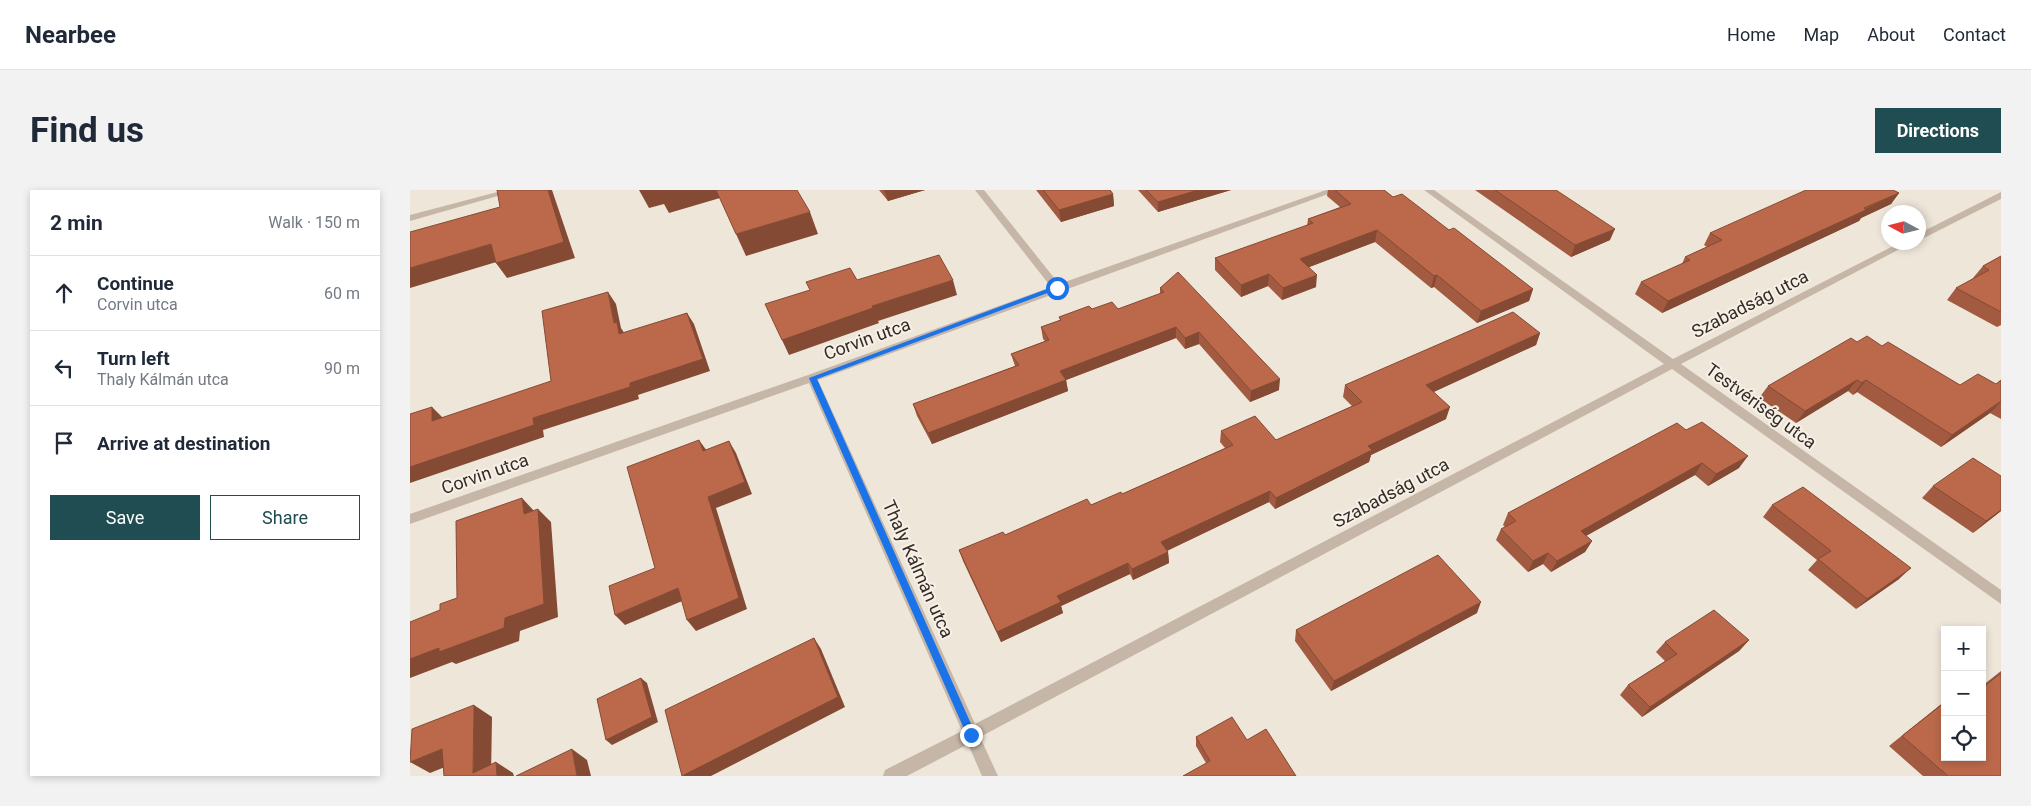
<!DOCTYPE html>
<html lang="en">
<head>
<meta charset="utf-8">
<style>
  body { margin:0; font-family:Roboto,sans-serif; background:#f2f2f3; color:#1f2937 }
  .controls { position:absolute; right:15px; bottom:15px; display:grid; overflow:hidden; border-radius:0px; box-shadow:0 2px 8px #0003 }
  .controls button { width:45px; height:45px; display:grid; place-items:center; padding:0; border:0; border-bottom:1px solid #e0e1e3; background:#fff; color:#1f2937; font:25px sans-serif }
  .compass { position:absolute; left:1471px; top:15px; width:45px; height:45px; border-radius:50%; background:#fff; box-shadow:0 2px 8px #0003; rotate:277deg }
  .stop { position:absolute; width:15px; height:15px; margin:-11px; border:4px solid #1a73e8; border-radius:50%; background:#fff }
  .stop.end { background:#1a73e8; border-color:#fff; box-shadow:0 1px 5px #0008 }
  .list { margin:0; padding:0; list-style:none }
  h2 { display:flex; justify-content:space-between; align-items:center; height:65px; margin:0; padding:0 20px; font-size:21px }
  h2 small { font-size:16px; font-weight:400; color:#747a83 }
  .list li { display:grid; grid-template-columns:32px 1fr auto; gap:15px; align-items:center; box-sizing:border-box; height:75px; padding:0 20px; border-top:1px solid #e0e1e3 }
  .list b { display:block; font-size:19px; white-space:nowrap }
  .list p { margin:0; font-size:16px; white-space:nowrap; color:#747a83 }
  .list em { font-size:16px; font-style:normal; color:#747a83 }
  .actions { display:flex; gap:10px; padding:15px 20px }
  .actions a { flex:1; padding:11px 0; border:1px solid #204d51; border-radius:0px; text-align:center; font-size:18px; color:#204d51 }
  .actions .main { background:#204d51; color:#fff }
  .icon { flex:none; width:28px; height:28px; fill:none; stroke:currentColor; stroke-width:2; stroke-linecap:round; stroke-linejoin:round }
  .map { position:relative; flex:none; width:1591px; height:586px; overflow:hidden; border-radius:0px }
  header { display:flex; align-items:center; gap:30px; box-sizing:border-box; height:70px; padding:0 25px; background:#fff; border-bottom:1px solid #e0e1e3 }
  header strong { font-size:24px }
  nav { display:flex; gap:28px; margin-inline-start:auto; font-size:18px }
  .intro { display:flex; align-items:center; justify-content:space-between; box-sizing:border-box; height:120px; padding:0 30px }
  h1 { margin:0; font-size:35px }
  .button { padding:12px 22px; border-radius:0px; background:#204d51; color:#fff; font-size:18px; font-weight:700 }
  main { display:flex; gap:30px; padding:0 30px }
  aside { flex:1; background:#fff; border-radius:0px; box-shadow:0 2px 8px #0003 }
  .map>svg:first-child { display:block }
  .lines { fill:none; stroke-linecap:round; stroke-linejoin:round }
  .minor { fill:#c6b6a7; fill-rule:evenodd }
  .wall { fill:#a25a40 }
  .shaded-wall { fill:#844a34 }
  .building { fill:#bc694b; stroke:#844a34 }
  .route { fill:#1a73e8 }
  .labels { text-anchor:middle; stroke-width:4; stroke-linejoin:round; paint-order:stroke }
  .street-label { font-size:18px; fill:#332b27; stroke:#f7f0e6 }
</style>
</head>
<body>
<header>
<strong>Nearbee</strong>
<nav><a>Home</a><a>Map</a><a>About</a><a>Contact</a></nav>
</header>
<div class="intro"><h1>Find us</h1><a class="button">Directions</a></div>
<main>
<aside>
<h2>2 min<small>Walk · 150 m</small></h2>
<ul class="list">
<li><svg class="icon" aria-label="ahead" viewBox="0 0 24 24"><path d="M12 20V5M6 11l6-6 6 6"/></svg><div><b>Continue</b><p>Corvin utca</p></div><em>60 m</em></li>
<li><svg class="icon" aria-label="left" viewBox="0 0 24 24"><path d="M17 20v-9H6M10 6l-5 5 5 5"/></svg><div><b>Turn left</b><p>Thaly Kálmán utca</p></div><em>90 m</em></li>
<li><svg class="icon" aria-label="arrive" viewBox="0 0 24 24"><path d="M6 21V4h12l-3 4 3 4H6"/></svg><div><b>Arrive at destination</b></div></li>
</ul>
<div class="actions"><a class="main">Save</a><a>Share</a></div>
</aside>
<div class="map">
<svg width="1591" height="586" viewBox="0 0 1591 586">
  <rect width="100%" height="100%" fill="#efe6da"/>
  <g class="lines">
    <g class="minor">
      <path d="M 95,0 L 109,0 L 0,31 L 0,25 Z"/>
      <path d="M 565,0 L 574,0 L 649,94 L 916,0 L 929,0 L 408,190 L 565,534 L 1254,174 L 1014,0 L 1024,0 L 1263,169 L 1491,52 L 1503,52 L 1271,174 L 1591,400 L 1591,414 L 1262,179 L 570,547 L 588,586 L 572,586 L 558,554 L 497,586 L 473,586 L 475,580 L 552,541 L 399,193 L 0,334 L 0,324 L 398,185 L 641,97 Z"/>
      <path d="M 1591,2 L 1591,9 L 1508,51 L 1508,44 Z"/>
    </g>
  </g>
  <g class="wall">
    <path d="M 469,0 L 515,0 L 478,11 Z"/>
    <path d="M 626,0 L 700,0 L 703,4 L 704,16 L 651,32 Z"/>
    <path d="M 728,0 L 821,0 L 748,22 Z"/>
    <path d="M 918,0 L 974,0 L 983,7 L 1039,40 L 1123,99 L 1119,111 L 1067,133 L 1024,97 L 1021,98 L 965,52 L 899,77 L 906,97 L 872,110 L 858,96 L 831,107 L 805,80 L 805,68 L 897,36 L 898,29 L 930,17 L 917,6 Z"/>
    <path d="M 1065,0 L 1146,0 L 1200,50 L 1161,67 Z"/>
    <path d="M 1485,1 L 1489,3 L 1481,14 L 1451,28 L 1449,31 L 1252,123 L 1225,104 L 1231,92 L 1272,74 L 1275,67 L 1297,57 L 1294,55 L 1300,43 Z"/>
    <path d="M 1591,66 L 1591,135 L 1587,137 L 1537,110 L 1546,98 L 1564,88 L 1563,88 L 1573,76 Z"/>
    <path d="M 750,98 L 869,200 L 840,212 L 789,154 L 775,159 L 766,148 L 656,190 L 658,201 L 522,254 L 507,226 L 503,214 L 605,176 L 601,164 L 635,151 L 633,149 L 631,137 L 650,130 L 649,127 L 682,119 L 708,119 L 750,104 Z"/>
    <path d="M 1130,143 L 1126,155 L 1023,202 L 1036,229 L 961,265 L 959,272 L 865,319 L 859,312 L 757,361 L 758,362 L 759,373 L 723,390 L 720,384 L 651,416 L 653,423 L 591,452 L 553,371 L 549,360 L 595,345 L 712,304 L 815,258 L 810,252 L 811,241 L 866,250 L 942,216 L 933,207 L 935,195 Z"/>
    <path d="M 1447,152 L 1472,156 L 1550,195 L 1586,194 L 1591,190 L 1591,229 L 1580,223 L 1531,257 L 1447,202 L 1443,205 L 1438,201 L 1386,233 L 1349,208 L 1358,196 Z"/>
    <path d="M 1276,240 L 1329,278 L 1298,296 L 1285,285 L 1176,346 L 1182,351 L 1175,362 L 1141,382 L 1133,374 L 1118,382 L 1086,350 L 1091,339 L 1095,337 L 1093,335 L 1098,323 Z"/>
    <path d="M 1523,296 L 1591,321 L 1563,343 L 1512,308 Z"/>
    <path d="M 1362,315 L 1489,389 L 1446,419 L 1398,380 L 1407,370 L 1353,327 Z"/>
    <path d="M 1067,423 L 921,501 L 885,451 L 886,440 Z"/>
    <path d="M 1339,450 L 1329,461 L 1232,527 L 1210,505 L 1218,495 L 1255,471 L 1246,462 L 1255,452 Z"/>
    <path d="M 1591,481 L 1591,586 L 1513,586 L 1479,556 L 1535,511 L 1535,567 L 1572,567 L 1572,496 Z"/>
    <path d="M 786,547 L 837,550 L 796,573 L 786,556 Z"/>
  </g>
  <g class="shaded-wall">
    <path d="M 138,0 L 142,0 L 165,68 L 97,88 L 86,73 Z"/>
    <path d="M 229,0 L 306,0 L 310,8 L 259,23 L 254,14 L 239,18 Z"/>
    <path d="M 474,0 L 515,0 L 478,11 Z"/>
    <path d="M 788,0 L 821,0 L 748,22 L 748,12 Z"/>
    <path d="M 1489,3 L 1481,14 L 1451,28 L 1449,31 L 1252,123 L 1258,111 Z"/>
    <path d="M 703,4 L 704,16 L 651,32 L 649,20 Z"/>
    <path d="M 400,22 L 408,44 L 336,66 L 326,44 Z"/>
    <path d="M 1205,39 L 1200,50 L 1161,67 L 1165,55 Z"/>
    <path d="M 967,40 L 965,52 L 889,81 L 890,69 Z"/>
    <path d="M 81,54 L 93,70 L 0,98 L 0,78 Z"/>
    <path d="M 859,84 L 858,96 L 831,107 L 831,95 Z"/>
    <path d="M 907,85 L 906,97 L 872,110 L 873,98 Z"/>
    <path d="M 1027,85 L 1024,97 L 1021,98 L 1024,86 Z"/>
    <path d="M 543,90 L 547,105 L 468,131 L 469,133 L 379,165 L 372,150 L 462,116 Z"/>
    <path d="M 1123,99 L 1119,111 L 1067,133 L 1071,121 Z"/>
    <path d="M 198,102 L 206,114 L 211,138 L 215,144 L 209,144 L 204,133 Z"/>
    <path d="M 277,123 L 284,134 L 300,181 L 228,205 L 229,209 L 133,240 L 134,247 L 0,293 L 0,277 L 123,228 L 220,193 Z"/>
    <path d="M 766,137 L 766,148 L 656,190 L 658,201 L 522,254 L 518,243 L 650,181 Z"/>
    <path d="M 789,142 L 789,154 L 775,159 L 775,148 Z"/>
    <path d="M 1130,143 L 1126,155 L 1013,207 L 1016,195 Z"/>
    <path d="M 870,189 L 869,200 L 840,212 L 841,201 Z"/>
    <path d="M 1447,190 L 1438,201 L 1386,233 L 1395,221 Z"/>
    <path d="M 1456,190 L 1447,202 L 1443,205 L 1452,193 Z"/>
    <path d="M 1591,212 L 1580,223 L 1531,257 L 1542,245 Z"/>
    <path d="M 22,217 L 34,229 L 22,231 Z"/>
    <path d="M 1040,217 L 1036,229 L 961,265 L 959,272 L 865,319 L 866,308 L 958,256 Z"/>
    <path d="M 289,250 L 297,261 L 293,261 Z"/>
    <path d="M 319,251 L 326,263 L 342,304 L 306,318 L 337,419 L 286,441 L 277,430 L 298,307 Z"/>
    <path d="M 1338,266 L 1329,278 L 1298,296 L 1306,284 Z"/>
    <path d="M 1292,273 L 1285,285 L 1165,352 L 1171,341 Z"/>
    <path d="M 860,301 L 859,312 L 752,363 L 751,352 Z"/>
    <path d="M 112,308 L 125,322 L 114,324 Z"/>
    <path d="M 128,319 L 141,332 L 148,427 L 110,441 L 109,451 L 46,474 L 42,472 L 0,488 L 0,469 L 95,428 Z"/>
    <path d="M 1591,320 L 1591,321 L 1563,343 L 1576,331 Z"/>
    <path d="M 1182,351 L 1175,362 L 1141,382 L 1147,371 Z"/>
    <path d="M 758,362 L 759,373 L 723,390 L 722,379 Z"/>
    <path d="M 1138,363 L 1133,374 L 1118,382 L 1123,371 Z"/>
    <path d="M 718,373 L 720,384 L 651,416 L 653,423 L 591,452 L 587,442 L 647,406 Z"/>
    <path d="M 1501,378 L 1489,389 L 1446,419 L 1457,409 Z"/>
    <path d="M 268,398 L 277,409 L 215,435 L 205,425 Z"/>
    <path d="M 1071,412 L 1067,423 L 921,501 L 924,491 Z"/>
    <path d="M 404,448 L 411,459 L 435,517 L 301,586 L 273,586 Z"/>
    <path d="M 1339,450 L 1329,461 L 1232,527 L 1240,517 Z"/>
    <path d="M 231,488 L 237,493 L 248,532 L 202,555 L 196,550 Z"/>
    <path d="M 64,515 L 82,527 L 81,586 L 63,583 Z"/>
    <path d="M 32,559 L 50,571 L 20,583 L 0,572 Z"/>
    <path d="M 162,559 L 177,570 L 181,586 L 167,586 Z"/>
    <path d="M 86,572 L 103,583 L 104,586 L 87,586 Z"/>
  </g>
  <g class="building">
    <path d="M 87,0 L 138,0 L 154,52 L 86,73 L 81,54 L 0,78 L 0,42 L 90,17 Z"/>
    <path d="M 306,0 L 387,0 L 400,22 L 326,44 Z"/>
    <path d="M 633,0 L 700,0 L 703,4 L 649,20 Z"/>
    <path d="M 736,0 L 788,0 L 748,12 Z"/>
    <path d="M 925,0 L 974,0 L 983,7 L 992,4 L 1039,40 L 1044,38 L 1123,99 L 1071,121 L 1027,85 L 1024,86 L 967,40 L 890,69 L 907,85 L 873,98 L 859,84 L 831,95 L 805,68 L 903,33 L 898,29 L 941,14 Z"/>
    <path d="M 1085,0 L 1146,0 L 1205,39 L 1165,55 Z"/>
    <path d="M 1396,0 L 1483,0 L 1489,3 L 1454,18 L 1456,20 L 1258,111 L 1231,92 L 1280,70 L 1275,67 L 1312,50 L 1300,43 Z"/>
    <path d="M 529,65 L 543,90 L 462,116 L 463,118 L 372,150 L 355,114 L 400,100 L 396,92 L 440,78 L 447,90 Z"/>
    <path d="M 1591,66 L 1591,122 L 1546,98 L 1579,80 L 1573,76 Z"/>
    <path d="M 768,82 L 870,189 L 841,201 L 789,142 L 775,148 L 766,137 L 650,181 L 656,190 L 518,243 L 503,214 L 609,175 L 601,164 L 639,150 L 631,137 L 651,130 L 649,127 L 679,116 L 682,119 L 702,112 L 708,119 L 754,102 L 750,98 Z"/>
    <path d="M 198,102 L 204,133 L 207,132 L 209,144 L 277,123 L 293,169 L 220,193 L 220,197 L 123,228 L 124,235 L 0,277 L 0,224 L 22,217 L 22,231 L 141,191 L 132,121 Z"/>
    <path d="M 1103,122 L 1130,143 L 1016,195 L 1040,217 L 958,256 L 962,260 L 866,308 L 860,301 L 751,352 L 758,362 L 722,379 L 718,373 L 647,406 L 651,412 L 587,442 L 549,360 L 593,342 L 595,345 L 677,309 L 681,315 L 711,302 L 712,304 L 823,255 L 811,241 L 845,226 L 866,250 L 952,212 L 935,195 Z"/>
    <path d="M 1457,146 L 1472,156 L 1478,152 L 1550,195 L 1568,184 L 1586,194 L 1591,190 L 1591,211 L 1542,245 L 1456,190 L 1452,193 L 1447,190 L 1395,221 L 1358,196 L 1441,148 L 1447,152 Z"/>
    <path d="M 1292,232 L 1338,266 L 1306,284 L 1292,273 L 1171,341 L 1182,351 L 1147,371 L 1138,363 L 1123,371 L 1091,339 L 1106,331 L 1098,323 L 1267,233 L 1276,240 Z"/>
    <path d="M 289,250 L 293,261 L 319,251 L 335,292 L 298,307 L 329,408 L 277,430 L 268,398 L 205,425 L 199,396 L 245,378 L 217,277 Z"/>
    <path d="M 1563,268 L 1591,286 L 1591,320 L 1576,331 L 1523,296 Z"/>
    <path d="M 1393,297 L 1501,378 L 1457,409 L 1408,369 L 1421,361 L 1362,315 Z"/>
    <path d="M 112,308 L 114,324 L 128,319 L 134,414 L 95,428 L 94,438 L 29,462 L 29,458 L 0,469 L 0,432 L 30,420 L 30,414 L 47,408 L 46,331 Z"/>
    <path d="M 1028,365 L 1071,412 L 924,491 L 886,440 Z"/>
    <path d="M 1304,420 L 1339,450 L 1240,517 L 1218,495 L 1267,464 L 1255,452 Z"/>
    <path d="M 404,448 L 428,507 L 272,586 L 255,520 Z"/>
    <path d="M 1591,483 L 1591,586 L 1538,586 L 1492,546 L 1535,512 L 1535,567 L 1572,567 L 1572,498 Z"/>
    <path d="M 231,488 L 242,527 L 196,550 L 187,509 Z"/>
    <path d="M 64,515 L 63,583 L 86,572 L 87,586 L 34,586 L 32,559 L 0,572 L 2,539 Z"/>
    <path d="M 822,527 L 837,550 L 856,539 L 886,586 L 773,586 L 800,571 L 786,547 Z"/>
    <path d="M 162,559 L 167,586 L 106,586 Z"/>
  </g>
  <path class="route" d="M 645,96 L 651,98 L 407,189 L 566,545 L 561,549 L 558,548 L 399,188 Z"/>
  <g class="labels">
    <g class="street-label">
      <text transform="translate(1340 114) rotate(-27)" y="6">Szabadság utca</text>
      <text transform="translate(457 149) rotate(-20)" y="6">Corvin utca</text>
      <text transform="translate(1351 216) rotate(36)" y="6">Testvériség utca</text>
      <text transform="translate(75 284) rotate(-19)" y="6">Corvin utca</text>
      <text transform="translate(981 303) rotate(-28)" y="6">Szabadság utca</text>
      <text transform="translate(508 379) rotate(66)" y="6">Thaly Kálmán utca</text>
    </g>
  </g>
</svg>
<div class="controls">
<button>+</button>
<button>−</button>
<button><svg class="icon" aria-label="locate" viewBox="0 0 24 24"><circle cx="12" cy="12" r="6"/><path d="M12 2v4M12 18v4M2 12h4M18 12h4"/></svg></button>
</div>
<svg class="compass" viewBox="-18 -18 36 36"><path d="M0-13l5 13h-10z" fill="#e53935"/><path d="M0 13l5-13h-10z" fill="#747a83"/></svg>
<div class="stop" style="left:647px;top:98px"></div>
<div class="stop end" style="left:561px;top:545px"></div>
</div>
</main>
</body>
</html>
